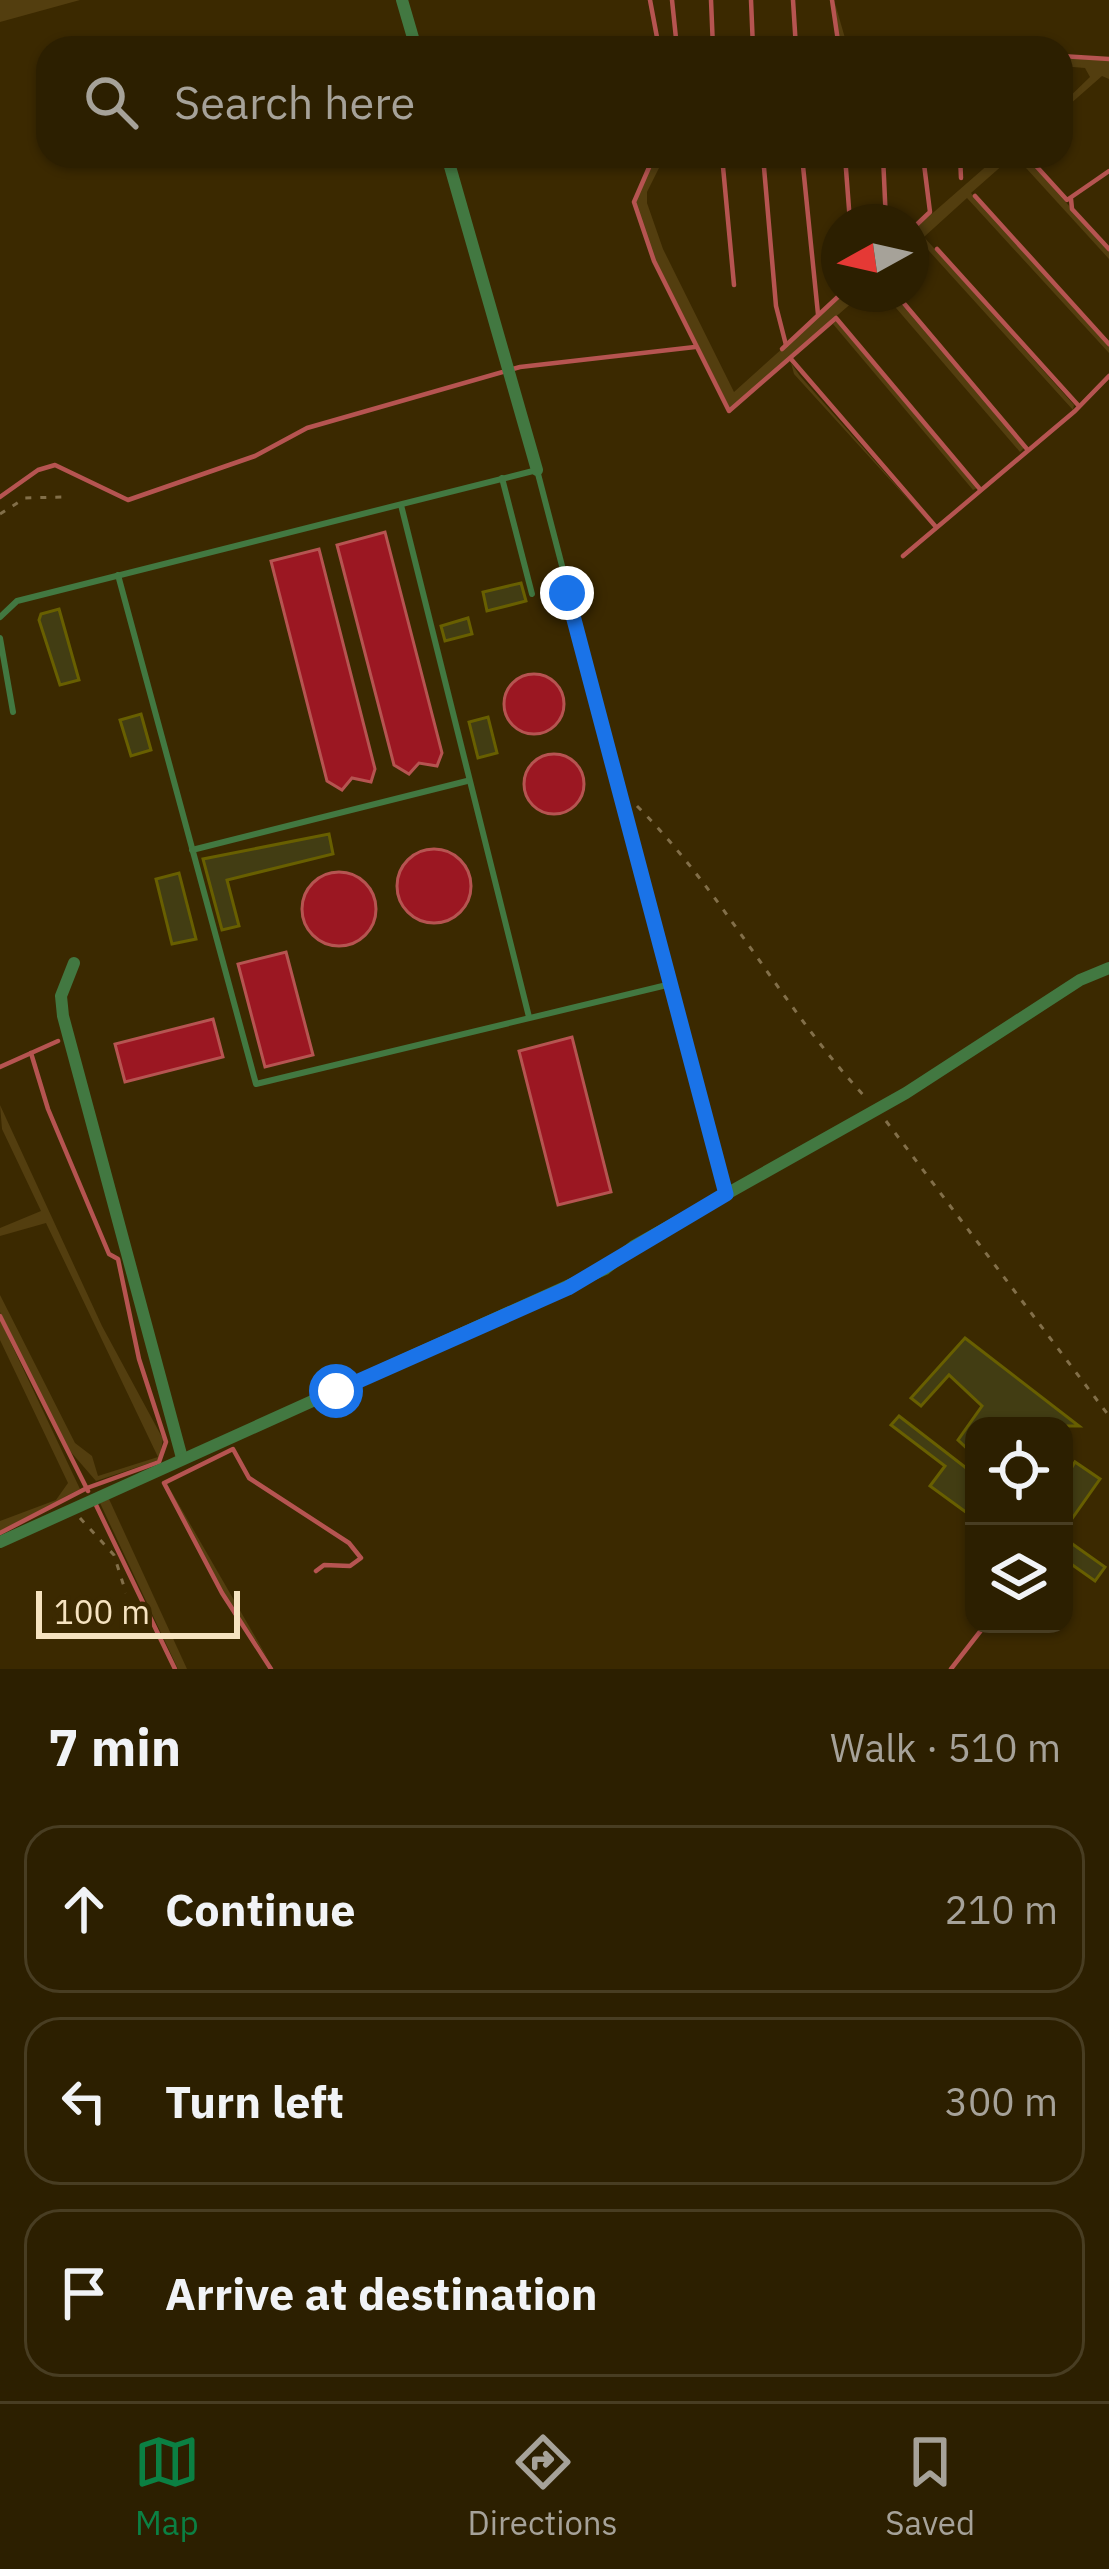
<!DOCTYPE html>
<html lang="en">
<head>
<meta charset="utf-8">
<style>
  body { margin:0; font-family:"IBM Plex Sans",sans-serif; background:#34270a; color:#f1f3f6 }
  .controls { position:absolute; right:36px; bottom:36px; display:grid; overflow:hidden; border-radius:24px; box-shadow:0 3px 9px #0004 }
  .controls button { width:108px; height:108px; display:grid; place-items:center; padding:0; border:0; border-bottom:3px solid #483d22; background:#2c1f00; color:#f1f3f6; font:60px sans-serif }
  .compass { position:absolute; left:821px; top:204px; width:108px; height:108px; border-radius:50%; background:#2c1f00; box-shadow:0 3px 9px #0004; rotate:262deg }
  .scale { position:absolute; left:36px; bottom:30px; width:204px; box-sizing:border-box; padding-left:12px; border:6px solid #f6e3c0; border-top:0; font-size:33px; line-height:42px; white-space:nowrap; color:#f6e3c0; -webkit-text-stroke:9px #3b2900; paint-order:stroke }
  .stop { position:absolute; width:36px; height:36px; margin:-27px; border:9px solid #1a73e8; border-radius:50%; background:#fff }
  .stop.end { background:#1a73e8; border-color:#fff; box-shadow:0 3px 12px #0008 }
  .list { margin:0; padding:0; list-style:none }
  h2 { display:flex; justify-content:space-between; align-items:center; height:156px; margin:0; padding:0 48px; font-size:51px }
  h2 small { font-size:39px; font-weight:400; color:#a6a299 }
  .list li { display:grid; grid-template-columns:78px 1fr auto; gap:36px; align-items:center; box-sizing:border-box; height:168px; margin:0 24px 24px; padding:0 24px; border:3px solid #483d22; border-radius:36px }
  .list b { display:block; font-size:45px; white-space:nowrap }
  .list em { font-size:39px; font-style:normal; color:#a6a299 }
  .icon { flex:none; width:66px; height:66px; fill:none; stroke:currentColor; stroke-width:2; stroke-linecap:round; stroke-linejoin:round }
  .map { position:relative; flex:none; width:1109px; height:1669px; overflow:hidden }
  .search { position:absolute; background:#2c1f00; box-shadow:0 3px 9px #0004; left:36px; right:36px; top:36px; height:132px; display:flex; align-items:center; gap:30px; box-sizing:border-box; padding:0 42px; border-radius:36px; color:#a6a299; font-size:45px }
  .sheet { height:732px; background:#2c1f00 }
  nav { display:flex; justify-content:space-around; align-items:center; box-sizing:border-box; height:168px; border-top:3px solid #483d22; background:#2c1f00; font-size:33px; color:#a6a299 }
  nav a { display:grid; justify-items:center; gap:6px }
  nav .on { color:#0b8043 }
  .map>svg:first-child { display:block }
  .green { fill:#533e0f }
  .water { fill:#9b1722; stroke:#b65451; stroke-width:3 }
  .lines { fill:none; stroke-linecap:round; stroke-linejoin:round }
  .stream { stroke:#b65451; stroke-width:4.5 }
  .building { fill:#423d13; stroke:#685f00; stroke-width:3 }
  .path { stroke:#826f49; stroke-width:3; stroke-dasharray:6 9; stroke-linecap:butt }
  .service { stroke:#427841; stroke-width:6 }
  .minor { stroke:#427841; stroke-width:12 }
  .route { stroke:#1a73e8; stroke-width:15 }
</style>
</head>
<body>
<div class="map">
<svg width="1109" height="1669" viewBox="0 0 1109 1669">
  <rect width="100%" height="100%" fill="#3b2900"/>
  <g class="green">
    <path d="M 0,0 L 80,0 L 0,22 Z"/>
    <path d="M 834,0 L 847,45 L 960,39 L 1014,48 L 839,48 Z"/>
    <path d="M 1061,58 L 1109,60 L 1109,79 L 1102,76 L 1061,112 L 1061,105 L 1090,77 L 1085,68 L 1061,66 Z"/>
    <path d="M 655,156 L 665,156 L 647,192 L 647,203 L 663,249 L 734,392 L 843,294 L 862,294 L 730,409 L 655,260 L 635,201 Z"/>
    <path d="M 998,156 L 1013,156 L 971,193 L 1109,346 L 1109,353 L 967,198 L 924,237 L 1074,405 L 1073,410 L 920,241 L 911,248 L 911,232 Z"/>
    <path d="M 1015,156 L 1025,156 L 1109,251 L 1109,259 Z"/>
    <path d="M 884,294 L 893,294 L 1024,448 L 1020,452 Z"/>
    <path d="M 836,321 L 977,488 L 973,490 L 833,324 Z"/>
    <path d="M 791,363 L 800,376 L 933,527 L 794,374 Z"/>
    <path d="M 0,1105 L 102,1326 L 163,1439 L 159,1460 L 96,1481 L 70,1451 L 0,1312 L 0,1295 L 75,1443 L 92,1456 L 98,1476 L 158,1457 L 46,1223 L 0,1236 L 0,1228 L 41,1211 L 2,1129 Z"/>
    <path d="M 0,1320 L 80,1489 L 0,1531 L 0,1521 L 56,1500 L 68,1483 L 0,1340 Z"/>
    <path d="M 166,1485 L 167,1484 L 268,1659 L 223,1592 Z"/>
    <path d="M 109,1499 L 187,1669 L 178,1669 L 100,1503 Z"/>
  </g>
  <g class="water">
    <path d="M 385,532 L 442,753 L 437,766 L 419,763 L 409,774 L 394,765 L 337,545 Z"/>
    <path d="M 319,549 L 375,769 L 371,782 L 352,778 L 342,790 L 327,781 L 271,561 Z"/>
    <circle cx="534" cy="704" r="30"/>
    <circle cx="554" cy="784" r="30"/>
    <circle cx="434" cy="886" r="37"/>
    <circle cx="339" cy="909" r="37"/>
    <path d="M 286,952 L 313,1055 L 265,1067 L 238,964 Z"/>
    <path d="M 213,1019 L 223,1057 L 125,1082 L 115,1044 Z"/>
    <path d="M 572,1037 L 611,1192 L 558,1205 L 519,1051 Z"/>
  </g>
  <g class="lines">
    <g class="stream">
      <path d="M 650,0 L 659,48"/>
      <path d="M 672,0 L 677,48"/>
      <path d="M 711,0 L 713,48"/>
      <path d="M 751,0 L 753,48"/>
      <path d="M 793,0 L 796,48"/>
      <path d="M 832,0 L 839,48"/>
      <path d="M 903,48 L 920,48"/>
      <path d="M 925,48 L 936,48"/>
      <path d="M 951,48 L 989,48"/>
      <path d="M 1061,56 L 1109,59"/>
      <path d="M 654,156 L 634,202 L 654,261 L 729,411 L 836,318 L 979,488"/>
      <path d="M 722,156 L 734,285"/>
      <path d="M 763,156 L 776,306 L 786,345"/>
      <path d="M 802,156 L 818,314"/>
      <path d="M 845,156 L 850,222"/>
      <path d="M 883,156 L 886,222"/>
      <path d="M 960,156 L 961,178"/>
      <path d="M 1027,156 L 1067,200 L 1109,171"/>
      <path d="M 975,196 L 1109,344"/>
      <path d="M 1071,199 L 1072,209 L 1109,249"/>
      <path d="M 911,230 L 930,212 L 923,156"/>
      <path d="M 937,249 L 1078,405"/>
      <path d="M 896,294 L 1027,449"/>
      <path d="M 782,349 L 841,294"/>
      <path d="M 791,359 L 936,527"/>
      <path d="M 0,497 L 38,470 L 55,465 L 128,500 L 255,456 L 307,428 L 520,367 L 695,347"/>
      <path d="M 903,556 L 1075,411 L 1109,376"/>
      <path d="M 0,1067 L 58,1041"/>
      <path d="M 0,1316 L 88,1491"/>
      <path d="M 96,1505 L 175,1669"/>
      <path d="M 0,1533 L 87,1488 L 159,1462 L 166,1442 L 139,1359 L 118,1259 L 109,1254 L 48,1109 L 31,1053"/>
      <path d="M 271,1669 L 222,1593 L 164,1483 L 233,1449 L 249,1478 L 349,1543 L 361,1558 L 350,1566 L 324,1565 L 316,1571"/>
      <path d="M 951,1669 L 986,1624"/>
    </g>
  </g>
  <g class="building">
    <path d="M 521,583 L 526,601 L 487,611 L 483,592 Z"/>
    <path d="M 59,609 L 79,680 L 60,685 L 39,620 L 41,614 Z"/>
    <path d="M 468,618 L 472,634 L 445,641 L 441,626 Z"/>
    <path d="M 141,714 L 151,750 L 131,756 L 120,720 Z"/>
    <path d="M 488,717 L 497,753 L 478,758 L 469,722 Z"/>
    <path d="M 329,834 L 333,854 L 227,880 L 239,926 L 222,930 L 203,859 Z"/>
    <path d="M 179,873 L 196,939 L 172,944 L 156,879 Z"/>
    <path d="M 965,1338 L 1079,1426 L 974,1426 L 974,1455 L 958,1440 L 982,1406 L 949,1375 L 921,1406 L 911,1398 Z"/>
    <path d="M 899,1416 L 974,1474 L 974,1518 L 930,1486 L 945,1466 L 891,1425 Z"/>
    <path d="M 1064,1461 L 1072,1467 L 1075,1462 L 1100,1479 L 1064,1530 Z"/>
    <path d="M 1064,1538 L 1105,1567 L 1095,1581 L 1064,1559 Z"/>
  </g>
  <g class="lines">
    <g class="path">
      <path d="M 0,514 L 25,498 L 64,497"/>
      <path d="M 637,806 C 725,894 783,1010 868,1100"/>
      <path d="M 886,1121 L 1109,1416"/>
      <path d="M 80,1518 L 114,1555 L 126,1593"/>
    </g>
    <g class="service">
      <path d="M 502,478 L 532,594"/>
      <path d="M 401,505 L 529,1017"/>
      <path d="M 118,575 L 256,1084 L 671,984"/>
      <path d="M 0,617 L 17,601 L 537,470 L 726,1194"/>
      <path d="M 0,638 L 13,712"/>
      <path d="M 192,850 L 467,781"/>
    </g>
    <g class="minor">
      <path d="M 402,0 L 416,48"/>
      <path d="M 447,156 L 537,470"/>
      <path d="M 74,963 L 61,996 L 63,1016 L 182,1458"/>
      <path d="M 0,1542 L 605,1269 L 634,1246 L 906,1093 L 1080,980 L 1109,968"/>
    </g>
  </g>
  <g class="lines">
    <path class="route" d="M 336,1391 L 568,1288 L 726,1194 L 567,593"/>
  </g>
</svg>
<div class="controls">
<button><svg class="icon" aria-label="locate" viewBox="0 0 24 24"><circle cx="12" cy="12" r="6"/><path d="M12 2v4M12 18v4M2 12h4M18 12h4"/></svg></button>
<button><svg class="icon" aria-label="layers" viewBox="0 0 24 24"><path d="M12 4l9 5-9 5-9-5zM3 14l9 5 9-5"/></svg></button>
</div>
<svg class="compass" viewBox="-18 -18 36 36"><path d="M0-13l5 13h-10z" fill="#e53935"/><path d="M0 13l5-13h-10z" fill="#a6a299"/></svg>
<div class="scale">100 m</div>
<div class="stop" style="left:336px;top:1391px"></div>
<div class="stop end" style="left:567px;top:593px"></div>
<div class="search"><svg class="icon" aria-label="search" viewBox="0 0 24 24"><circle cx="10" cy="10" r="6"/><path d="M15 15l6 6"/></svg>Search here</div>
</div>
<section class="sheet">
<h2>7 min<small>Walk · 510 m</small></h2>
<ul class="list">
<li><svg class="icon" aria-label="ahead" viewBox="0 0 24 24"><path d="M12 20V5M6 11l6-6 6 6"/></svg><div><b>Continue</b></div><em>210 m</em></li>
<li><svg class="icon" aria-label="left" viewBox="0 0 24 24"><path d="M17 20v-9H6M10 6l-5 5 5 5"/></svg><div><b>Turn left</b></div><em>300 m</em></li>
<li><svg class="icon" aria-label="arrive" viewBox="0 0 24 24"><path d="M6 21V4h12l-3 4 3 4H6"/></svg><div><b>Arrive at destination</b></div></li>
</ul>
</section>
<nav>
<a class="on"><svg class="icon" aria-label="map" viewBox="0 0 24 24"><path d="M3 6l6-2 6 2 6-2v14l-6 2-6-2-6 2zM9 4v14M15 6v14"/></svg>Map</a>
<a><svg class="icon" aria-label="directions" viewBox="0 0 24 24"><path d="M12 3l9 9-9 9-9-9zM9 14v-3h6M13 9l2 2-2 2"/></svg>Directions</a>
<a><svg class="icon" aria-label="saved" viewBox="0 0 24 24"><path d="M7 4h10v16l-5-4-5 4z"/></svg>Saved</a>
</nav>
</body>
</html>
